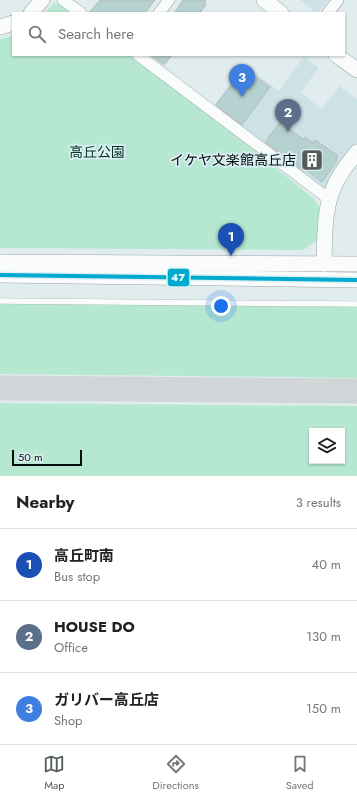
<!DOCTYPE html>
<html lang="en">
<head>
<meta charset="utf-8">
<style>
  body { margin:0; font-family:Jost,"Noto Sans JP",sans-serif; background:#f6f6f6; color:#222 }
  .controls { position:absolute; right:12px; bottom:12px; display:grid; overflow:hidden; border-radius:0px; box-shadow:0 1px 3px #0004 }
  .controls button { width:36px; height:36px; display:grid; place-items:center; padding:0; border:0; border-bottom:1px solid #e0e0e0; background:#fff; color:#222; font:20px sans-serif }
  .scale { position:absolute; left:12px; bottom:10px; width:70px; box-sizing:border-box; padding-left:4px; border:2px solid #060d0e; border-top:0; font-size:11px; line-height:14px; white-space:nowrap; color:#060d0e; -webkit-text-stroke:3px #dbf0f4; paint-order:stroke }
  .you { position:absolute; left:221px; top:306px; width:14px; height:14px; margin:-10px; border:3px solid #fff; border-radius:50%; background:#1a73e8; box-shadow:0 0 0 6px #1a73e833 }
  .badge { display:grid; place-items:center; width:26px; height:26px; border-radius:50%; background:#535b5c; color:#fff; font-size:13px; font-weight:700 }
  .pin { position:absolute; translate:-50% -33px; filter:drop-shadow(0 1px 2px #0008) }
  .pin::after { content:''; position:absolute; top:21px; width:14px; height:12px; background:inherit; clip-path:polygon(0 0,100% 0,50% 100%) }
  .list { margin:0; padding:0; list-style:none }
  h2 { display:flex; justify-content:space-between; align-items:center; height:52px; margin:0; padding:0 16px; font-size:17px }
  h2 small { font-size:13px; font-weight:400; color:#767676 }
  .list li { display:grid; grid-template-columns:26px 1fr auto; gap:12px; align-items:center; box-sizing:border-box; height:72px; padding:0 16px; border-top:1px solid #e0e0e0 }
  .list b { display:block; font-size:15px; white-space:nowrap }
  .list p { margin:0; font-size:13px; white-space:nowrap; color:#767676 }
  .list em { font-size:13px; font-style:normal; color:#767676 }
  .icon { flex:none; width:22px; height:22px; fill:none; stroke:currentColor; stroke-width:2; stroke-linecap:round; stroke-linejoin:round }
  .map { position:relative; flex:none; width:357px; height:476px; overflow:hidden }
  .search { position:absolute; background:#fff; box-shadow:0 1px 3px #0004; left:12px; right:12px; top:12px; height:44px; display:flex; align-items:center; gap:10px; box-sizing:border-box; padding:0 14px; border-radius:0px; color:#767676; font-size:15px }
  .sheet { height:268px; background:#fff }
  nav { display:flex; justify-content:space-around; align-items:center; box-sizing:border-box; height:56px; border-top:1px solid #e0e0e0; background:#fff; font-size:11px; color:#767676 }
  nav a { display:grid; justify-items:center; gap:2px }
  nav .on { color:#535b5c }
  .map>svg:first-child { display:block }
  .built { fill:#cde2e7 }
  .green { fill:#b6e8d1; fill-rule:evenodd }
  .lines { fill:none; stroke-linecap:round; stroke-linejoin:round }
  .taxiway { stroke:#d0d6d8; stroke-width:25 }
  .building { fill:#b6d2d0; stroke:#b4bdbd }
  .lane-casing { stroke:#9ba3a5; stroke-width:6 }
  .street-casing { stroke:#9ba3a5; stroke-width:12 }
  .secondary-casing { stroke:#9ba3a5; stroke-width:16 }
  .lane { stroke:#fafcfc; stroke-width:5.5 }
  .street { stroke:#fafcfc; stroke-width:11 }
  .secondary { stroke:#fafcfc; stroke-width:15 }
  .bus-1-casing { stroke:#dbf0f4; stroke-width:7 }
  .bus-1 { stroke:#00a9ce; stroke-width:4 }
  .labels { text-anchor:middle; stroke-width:3.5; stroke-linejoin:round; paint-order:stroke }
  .park-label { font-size:14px; fill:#08321f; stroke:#dbf0f4 }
  .poi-label { font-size:14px; fill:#060d0e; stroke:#dbf0f4; text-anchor:end }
  .line-badge { stroke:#dbf0f4; stroke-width:1.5 }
  .badge-label { font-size:11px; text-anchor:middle; font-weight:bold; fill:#fff }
</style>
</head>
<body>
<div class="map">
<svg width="357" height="476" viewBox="0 0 357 476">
  <rect width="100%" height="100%" fill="#e1ecee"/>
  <g class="built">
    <path d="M 300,0 L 329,0 L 318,13 L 316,13 Z"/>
    <path d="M 304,56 L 319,68 L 301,92 L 321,109 L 340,86 L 357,99 L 357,146 L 328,198 L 212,108 L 244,65 L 279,91 Z"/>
  </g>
  <g class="green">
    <path d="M 54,3 L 65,7 L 74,13 L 45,13 Z"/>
    <path d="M 13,36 L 13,55 L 129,55 L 252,149 L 313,198 L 321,209 L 318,240 L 303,250 L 0,248 L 0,39 Z"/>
    <path d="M 0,303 L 357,306 L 357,378 L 0,374 Z"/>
    <path d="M 0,403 L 357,406 L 357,476 L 0,476 ZM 312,431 L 342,431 L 342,461 L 312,461 Z"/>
  </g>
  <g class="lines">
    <path class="taxiway" d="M 0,388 L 357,391"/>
  </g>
  <g class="building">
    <path d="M 100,0 L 155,0 L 145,13 L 89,13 Z"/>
    <path d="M 183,0 L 206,0 L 204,3 L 206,4 L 200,13 L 174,13 Z"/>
    <path d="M 150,55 L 172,55 L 164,65 Z"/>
    <path d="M 244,68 L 270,87 L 242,125 L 216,105 Z"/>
    <path d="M 280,122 L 303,139 L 305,137 L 313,143 L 315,140 L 338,156 L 336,159 L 337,161 L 322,182 L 305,169 L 304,171 L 265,142 Z"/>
  </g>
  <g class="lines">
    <g class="lane-casing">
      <path id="lane" d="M 0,301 L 357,304"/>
    </g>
    <g class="street-casing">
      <g id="street">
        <path d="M 63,0 L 81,13"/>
        <path d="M 159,13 L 169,0"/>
        <path d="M 328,13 L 338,0"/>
        <path d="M 138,55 L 329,199"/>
      </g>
    </g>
    <g class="secondary-casing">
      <g id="secondary">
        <path d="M 264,0 L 281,13"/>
        <path d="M 31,13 L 42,0"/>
        <path d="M 0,27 L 13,23"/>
        <path d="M 336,55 L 357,70"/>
        <path d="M 0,262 L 357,264"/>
        <path d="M 324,264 C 325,235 323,203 339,177 C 344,168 351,160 357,152"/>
        <path d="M 0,275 L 357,280"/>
      </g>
    </g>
    <use href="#lane" class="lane"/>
    <use href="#street" class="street"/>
    <use href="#secondary" class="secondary"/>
    <g class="bus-1-casing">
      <path id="bus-1" d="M 0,275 L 357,280"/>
    </g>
    <use href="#bus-1" class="bus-1"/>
  </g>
  <defs>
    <g id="building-square" transform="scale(1.15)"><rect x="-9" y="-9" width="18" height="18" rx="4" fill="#535b5c" stroke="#dbf0f4"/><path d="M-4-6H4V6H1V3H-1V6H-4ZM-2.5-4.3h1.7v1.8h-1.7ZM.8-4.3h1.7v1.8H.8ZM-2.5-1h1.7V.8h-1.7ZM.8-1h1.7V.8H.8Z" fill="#fff"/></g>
  </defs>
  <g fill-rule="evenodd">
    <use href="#building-square" x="312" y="160"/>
  </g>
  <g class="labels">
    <g class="park-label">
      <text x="97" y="157">高丘公園</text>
    </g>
    <g class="poi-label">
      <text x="296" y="165">イケヤ文楽館高丘店</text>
    </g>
  </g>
  <rect class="line-badge" x="167" y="268" width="23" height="19" rx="4" fill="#00a9ce"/>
  <g class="badge-label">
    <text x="178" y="281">47</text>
  </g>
</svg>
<div class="controls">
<button><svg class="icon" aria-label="layers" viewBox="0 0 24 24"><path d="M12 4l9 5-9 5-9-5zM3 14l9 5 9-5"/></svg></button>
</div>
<div class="scale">50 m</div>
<div class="you"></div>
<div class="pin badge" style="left:231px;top:256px;background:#1a4fb4">1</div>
<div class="pin badge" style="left:288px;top:132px;background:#5c6f8a">2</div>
<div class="pin badge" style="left:242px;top:97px;background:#3f7fe0">3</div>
<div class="search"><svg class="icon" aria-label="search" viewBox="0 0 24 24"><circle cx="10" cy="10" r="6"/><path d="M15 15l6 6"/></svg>Search here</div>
</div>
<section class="sheet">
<h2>Nearby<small>3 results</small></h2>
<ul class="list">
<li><span class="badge" style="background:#1a4fb4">1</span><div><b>高丘町南</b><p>Bus stop</p></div><em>40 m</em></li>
<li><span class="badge" style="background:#5c6f8a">2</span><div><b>HOUSE DO</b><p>Office</p></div><em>130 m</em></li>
<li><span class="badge" style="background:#3f7fe0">3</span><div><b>ガリバー高丘店</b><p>Shop</p></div><em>150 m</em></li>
</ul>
</section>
<nav>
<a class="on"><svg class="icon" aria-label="map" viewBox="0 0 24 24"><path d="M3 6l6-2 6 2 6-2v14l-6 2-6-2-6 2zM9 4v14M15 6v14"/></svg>Map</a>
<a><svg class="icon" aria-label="directions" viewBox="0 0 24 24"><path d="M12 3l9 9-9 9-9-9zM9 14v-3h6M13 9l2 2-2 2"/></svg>Directions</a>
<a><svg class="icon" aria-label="saved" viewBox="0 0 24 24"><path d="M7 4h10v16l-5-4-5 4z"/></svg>Saved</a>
</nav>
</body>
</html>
